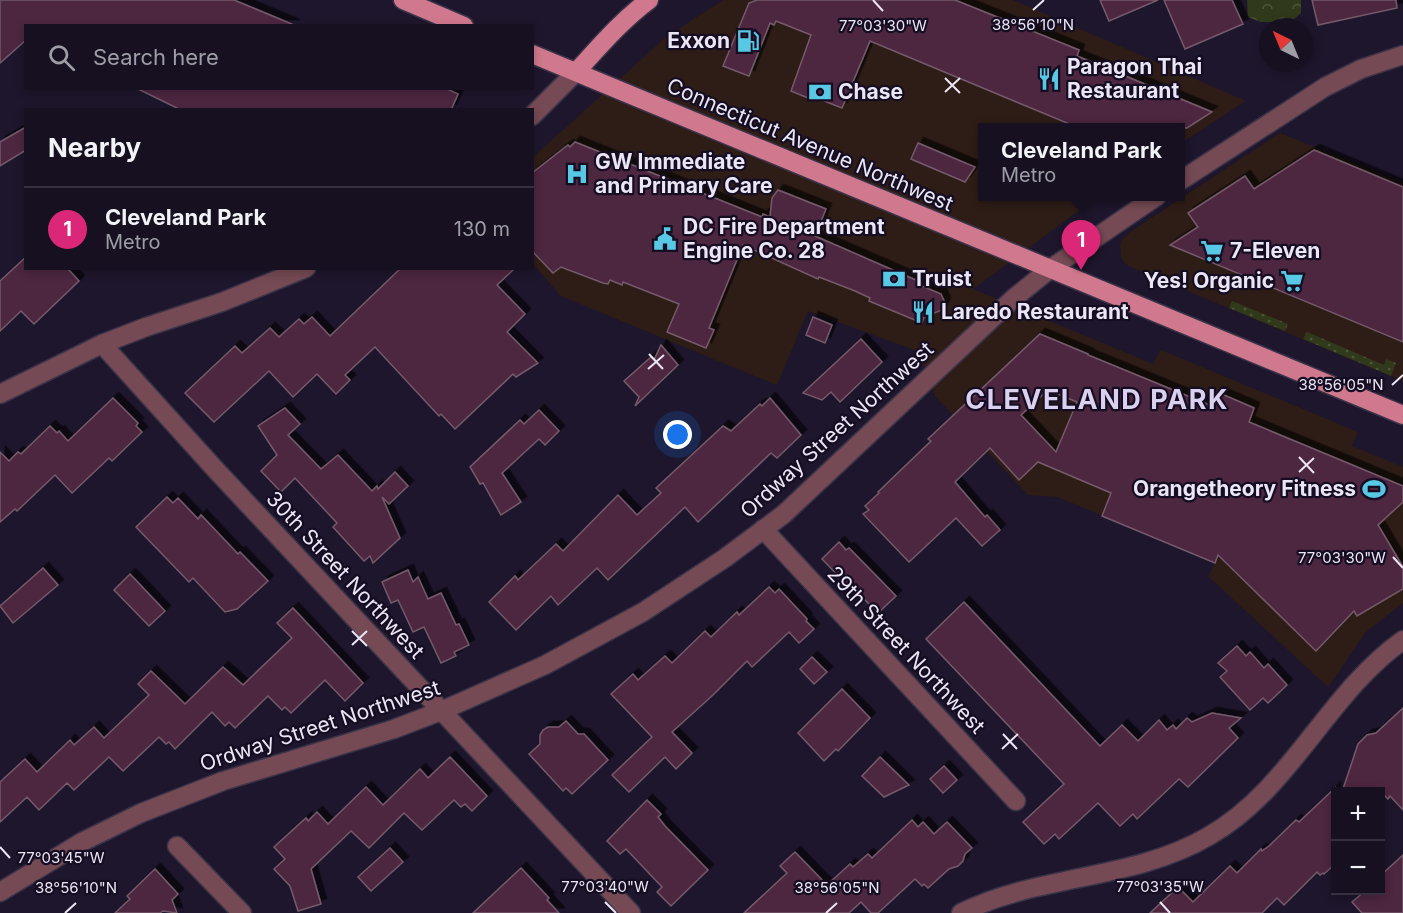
<!DOCTYPE html>
<html lang="en">
<head>
<meta charset="utf-8">
<style>
  body { margin:0; font-family:Inter,sans-serif; background:#231e2e; color:#f1f3f6 }
  .controls { position:absolute; right:18px; bottom:18px; display:grid; overflow:hidden; border-radius:0px; box-shadow:0 3px 9px #0003 }
  .controls button { width:54px; height:54px; display:grid; place-items:center; padding:0; border:0; border-bottom:2px solid #35303f; background:#161021; color:#f1f3f6; font:30px sans-serif }
  .compass { position:absolute; left:1259px; top:18px; width:54px; height:54px; border-radius:50%; background:#161021; box-shadow:0 3px 9px #0003; rotate:317deg }
  .you { position:absolute; left:678px; top:435px; width:21px; height:21px; margin:-15px; border:4px solid #fff; border-radius:50%; background:#1a73e8; box-shadow:0 0 0 9px #1a73e833 }
  .badge { display:grid; place-items:center; width:39px; height:39px; border-radius:50%; background:#db2777; color:#fff; font-size:20px; font-weight:700 }
  .pin { position:absolute; translate:-50% -50px; filter:drop-shadow(0 2px 3px #0008) }
  .pin::after { content:''; position:absolute; top:32px; width:21px; height:18px; background:inherit; clip-path:polygon(0 0,100% 0,50% 100%) }
  .popup { position:absolute; left:978px; top:123px; width:207px; height:78px; box-sizing:border-box; display:grid; place-content:center; border-radius:0px; background:#161021; filter:drop-shadow(0 2px 4px #0005); font-size:20px; white-space:nowrap; color:#9e9da5 }
  .popup b { font-size:22px; color:#f1f3f6 }
  .popup::after { content:''; position:absolute; left:50%; top:100%; margin-left:-12px; border:12px solid transparent; border-top-color:#161021 }
  .list { margin:0; padding:0; list-style:none }
  h2 { display:flex; justify-content:space-between; align-items:center; height:78px; margin:0; padding:0 24px; font-size:26px }
  h2 small { font-size:20px; font-weight:400; color:#9e9da5 }
  .list li { display:grid; grid-template-columns:39px 1fr auto; gap:18px; align-items:center; box-sizing:border-box; height:84px; padding:0 24px; border-top:2px solid #35303f }
  .list b { display:block; font-size:22px; white-space:nowrap }
  .list p { margin:0; font-size:20px; white-space:nowrap; color:#9e9da5 }
  .list em { font-size:20px; font-style:normal; color:#9e9da5 }
  .icon { flex:none; width:33px; height:33px; fill:none; stroke:currentColor; stroke-width:2; stroke-linecap:round; stroke-linejoin:round }
  .map { position:relative; flex:none; width:1403px; height:913px; overflow:hidden }
  .search { position:absolute; background:#161021; box-shadow:0 3px 9px #0003; left:24px; top:24px; width:510px; height:66px; display:flex; align-items:center; gap:15px; box-sizing:border-box; padding:0 21px; border-radius:0px; color:#9e9da5; font-size:22px }
  .panel { position:absolute; background:#161021; box-shadow:0 3px 9px #0003; left:24px; top:108px; width:510px; height:162px; border-radius:0px }
  .map>svg:first-child { display:block }
  .commercial { fill:#2e1d16 }
  .grass { fill:url(#grass-dots) }
  .forest { fill:url(#forest-crowns) }
  .building { fill:#4d2541; stroke:#745a6b; stroke-width:1.5; fill-rule:evenodd; filter:url(#shadow) }
  .lines { fill:none; stroke-linecap:round; stroke-linejoin:round }
  .minor-casing { stroke:#3b3348; stroke-width:21 }
  .major-casing { stroke:#3b3348; stroke-width:21 }
  .minor { stroke:#754a54; stroke-width:18 }
  .major { stroke:#d0788d; stroke-width:18 }
  .ticks { fill:none; stroke:#ebe6f5; stroke-width:2 }
  .labels { text-anchor:middle; stroke-width:4.5; stroke-linejoin:round; paint-order:stroke }
  .poi-label { font-size:21px; font-weight:bold; fill:#ebe6f5; stroke:#150d22; text-anchor:start }
  .street-label { font-size:21px; fill:#ebe6f5; stroke:#150d22 }
  .district-label { font-size:27px; font-weight:bold; letter-spacing:1.5px; fill:#dad0ef; stroke:#150d22 }
  .ticks-label { font-size:15px; text-anchor:middle; fill:#ebe6f5; stroke:#150d22; stroke-width:4.5; stroke-linejoin:round; paint-order:stroke }
</style>
</head>
<body>
<div class="map">
<svg width="1403" height="913" viewBox="0 0 1403 913">
  <defs>
    <pattern id="grass-dots" width="8" height="8" patternUnits="userSpaceOnUse" patternTransform="scale(1.5)"><rect width="8" height="8" fill="#30391a"/><path d="M2 2h.1M6 6h.1" fill="none" stroke="#4e563c" stroke-width="1.8" stroke-linecap="round"/></pattern>
    <pattern id="forest-crowns" width="20" height="18" patternUnits="userSpaceOnUse" patternTransform="scale(1.5)"><rect width="20" height="18" fill="#30391a"/><path d="M2 6a3 3 0 1 1 6 0M12 15a3 3 0 1 1 6 0" fill="none" stroke="#4e563c"/></pattern>
    <filter id="shadow"><feDropShadow dx="5.5" dy="-5.5" stdDeviation="0" flood-color="#0009"/></filter>
  </defs>
  <rect width="100%" height="100%" fill="#1e162c"/>
  <g class="commercial">
    <path d="M 723,0 L 1013,0 L 1246,101 L 1180,144 L 1180,128 L 982,128 L 982,196 L 1100,197 L 1073,215 L 973,289 L 1153,364 L 1161,350 L 1358,432 L 1352,446 L 1403,467 L 1403,603 L 1366,632 L 1328,687 L 1208,576 L 1215,563 L 1058,497 L 1028,495 L 935,396 L 917,351 L 808,311 L 777,385 L 561,296 L 533,264 L 532,158 L 666,37 Z"/>
    <path d="M 1280,133 L 1403,183 L 1403,381 L 1128,266 L 1121,258 L 1120,245 L 1122,240 L 1130,232 Z"/>
  </g>
  <g class="grass">
    <path d="M 1232,301 L 1288,324 L 1285,331 L 1229,308 Z"/>
    <path d="M 1307,332 L 1384,365 L 1386,359 L 1396,363 L 1391,376 L 1303,339 Z"/>
  </g>
  <path class="forest" d="M 1247,0 L 1301,0 L 1301,13 L 1291,22 L 1261,22 L 1248,17 Z"/>
  <g class="building">
    <path d="M 0,0 L 234,0 L 294,25 L 26,26 L 26,40 L 0,63 Z"/>
    <path d="M 757,0 L 955,0 L 1079,50 L 1077,56 L 1212,112 L 1187,128 L 1079,128 L 870,41 L 842,108 L 809,95 L 808,98 L 791,91 L 811,35 L 776,21 L 774,25 L 770,23 L 749,76 L 723,66 L 749,3 Z"/>
    <path d="M 1100,0 L 1158,0 L 1109,21 Z"/>
    <path d="M 1164,0 L 1232,0 L 1243,24 L 1185,49 Z"/>
    <path d="M 1312,0 L 1396,0 L 1397,8 L 1318,25 Z"/>
    <path d="M 136,88 L 445,88 L 458,94 L 451,110 L 181,110 Z"/>
    <path d="M 26,127 L 26,150 L 0,166 L 0,142 Z"/>
    <path d="M 575,142 L 762,217 L 763,214 L 770,217 L 772,198 L 778,190 L 826,209 L 815,236 L 918,281 L 917,284 L 941,294 L 945,303 L 942,310 L 924,317 L 922,323 L 869,301 L 870,298 L 855,291 L 819,277 L 818,279 L 743,245 L 709,328 L 714,330 L 706,348 L 667,332 L 679,304 L 623,282 L 622,285 L 610,280 L 608,284 L 603,283 L 561,267 L 553,273 L 532,251 L 532,173 L 568,145 L 570,147 Z"/>
    <path d="M 918,143 L 975,167 L 965,182 L 911,159 Z"/>
    <path d="M 1314,150 L 1403,187 L 1403,342 L 1170,245 L 1198,227 L 1188,213 L 1245,176 L 1254,189 Z"/>
    <path d="M 26,257 L 26,268 L 67,268 L 79,281 L 34,324 L 21,311 L 0,331 L 0,281 Z"/>
    <path d="M 401,268 L 515,268 L 497,285 L 525,314 L 507,332 L 538,363 L 516,377 L 513,374 L 455,429 L 441,414 L 439,416 L 375,347 L 345,375 L 350,380 L 336,394 L 317,374 L 293,397 L 269,371 L 214,422 L 185,393 L 235,346 L 242,353 L 270,328 L 279,337 L 299,319 L 304,324 L 312,317 L 330,336 Z"/>
    <path d="M 813,317 L 832,325 L 825,343 L 806,335 Z"/>
    <path d="M 1040,334 L 1088,354 L 1088,355 L 1212,406 L 1217,392 L 1254,408 L 1249,422 L 1403,486 L 1403,502 L 1378,525 L 1403,567 L 1403,589 L 1357,616 L 1354,611 L 1316,651 L 1218,555 L 1215,563 L 1102,516 L 1111,493 L 1038,462 L 1019,480 L 990,448 L 955,482 L 985,517 L 987,515 L 1000,530 L 982,546 L 956,518 L 909,562 L 863,514 L 869,510 L 865,506 L 879,493 L 878,492 L 931,441 L 928,439 ZM 1048,390 L 1077,402 L 1056,452 L 1021,415 Z"/>
    <path d="M 861,339 L 882,362 L 864,379 L 840,402 L 831,392 L 822,400 L 803,393 Z"/>
    <path d="M 661,345 L 678,365 L 635,406 L 639,397 L 624,381 L 651,357 L 654,360 Z"/>
    <path d="M 113,398 L 138,423 L 136,426 L 142,432 L 112,461 L 109,458 L 72,493 L 55,475 L 17,511 L 15,509 L 0,522 L 0,452 L 9,461 L 18,452 L 21,454 L 50,426 L 57,433 L 59,431 L 68,441 Z"/>
    <path d="M 770,398 L 801,435 L 777,458 L 771,453 L 698,522 L 685,507 L 608,580 L 597,568 L 558,605 L 551,596 L 516,630 L 489,602 L 515,576 L 518,580 L 556,544 L 563,551 L 618,495 L 637,515 L 661,493 L 656,488 L 723,426 L 731,431 L 760,404 L 762,406 Z"/>
    <path d="M 285,408 L 300,424 L 288,435 L 321,469 L 338,455 L 372,491 L 377,486 L 378,489 L 395,472 L 408,486 L 389,504 L 382,497 L 400,538 L 373,563 L 370,556 L 364,561 L 333,527 L 337,523 L 295,478 L 281,492 L 261,471 L 277,455 L 258,426 Z"/>
    <path d="M 539,410 L 559,431 L 545,445 L 539,439 L 502,473 L 521,502 L 501,515 L 483,483 L 480,484 L 470,467 L 520,420 L 524,424 Z"/>
    <path d="M 167,497 L 173,503 L 178,498 L 198,519 L 201,515 L 238,554 L 240,552 L 268,581 L 237,609 L 225,612 L 193,578 L 189,582 L 136,527 Z"/>
    <path d="M 839,542 L 846,550 L 849,548 L 896,596 L 878,613 L 857,592 L 855,593 L 822,559 Z"/>
    <path d="M 43,568 L 58,585 L 13,623 L 0,606 Z"/>
    <path d="M 408,570 L 413,582 L 418,577 L 428,599 L 441,593 L 456,625 L 459,624 L 469,645 L 454,652 L 456,656 L 441,663 L 424,627 L 413,632 L 398,600 L 391,603 L 382,582 Z"/>
    <path d="M 130,574 L 165,611 L 149,626 L 114,590 Z"/>
    <path d="M 769,587 L 775,593 L 779,589 L 807,619 L 806,621 L 814,629 L 799,643 L 789,632 L 752,667 L 747,661 L 713,695 L 672,732 L 692,753 L 676,769 L 665,757 L 629,792 L 612,775 L 652,737 L 611,694 L 633,674 L 638,680 L 665,656 L 672,663 L 705,631 L 711,637 L 737,612 L 739,615 Z"/>
    <path d="M 964,602 L 1100,746 L 1122,725 L 1138,741 L 1159,720 L 1167,730 L 1173,725 L 1176,729 L 1187,718 L 1192,722 L 1212,713 L 1241,718 L 1229,728 L 1238,738 L 1188,787 L 1179,779 L 1137,819 L 1133,814 L 1120,826 L 1098,803 L 1059,839 L 1055,834 L 1044,844 L 1023,822 L 1064,784 L 926,639 Z"/>
    <path d="M 293,608 L 363,683 L 345,701 L 325,680 L 291,713 L 285,707 L 282,710 L 268,696 L 235,728 L 229,722 L 225,726 L 212,712 L 175,749 L 169,742 L 166,744 L 159,737 L 123,771 L 109,757 L 74,790 L 67,783 L 39,810 L 27,797 L 0,822 L 0,782 L 25,759 L 37,772 L 70,740 L 74,745 L 94,727 L 104,738 L 149,695 L 138,684 L 151,671 L 185,704 L 223,667 L 243,685 L 292,638 L 277,623 Z"/>
    <path d="M 1237,646 L 1246,656 L 1250,652 L 1264,668 L 1268,664 L 1287,685 L 1268,703 L 1263,698 L 1250,710 L 1220,677 L 1227,671 L 1218,663 Z"/>
    <path d="M 812,657 L 827,672 L 814,684 L 800,669 Z"/>
    <path d="M 842,689 L 870,718 L 838,751 L 836,749 L 824,761 L 798,733 Z"/>
    <path d="M 1403,708 L 1403,810 L 1390,796 L 1388,799 L 1381,792 L 1342,792 L 1358,744 L 1367,735 L 1376,733 Z"/>
    <path d="M 566,721 L 578,734 L 584,734 L 608,760 L 572,794 L 566,788 L 563,791 L 529,754 L 540,744 L 540,735 L 543,730 L 548,727 L 559,727 Z"/>
    <path d="M 450,757 L 487,796 L 472,811 L 465,804 L 461,807 L 454,800 L 422,830 L 404,813 L 369,848 L 351,831 L 311,869 L 321,904 L 298,911 L 290,886 L 274,869 L 285,859 L 274,847 L 306,818 L 308,821 L 317,812 L 328,824 L 366,787 L 383,805 L 420,769 L 428,778 Z"/>
    <path d="M 880,757 L 909,785 L 884,797 L 862,776 Z"/>
    <path d="M 944,766 L 957,780 L 943,793 L 930,779 Z"/>
    <path d="M 1335,788 L 1335,864 L 1324,874 L 1323,873 L 1320,875 L 1317,872 L 1284,905 L 1277,898 L 1262,913 L 1150,913 L 1178,887 L 1193,902 L 1230,866 L 1237,873 L 1261,849 L 1262,851 L 1269,846 L 1296,820 L 1299,822 Z"/>
    <path d="M 647,800 L 661,814 L 658,817 L 665,826 L 708,870 L 671,906 L 657,892 L 662,887 L 626,849 L 620,854 L 607,841 Z"/>
    <path d="M 912,820 L 918,827 L 923,822 L 934,834 L 947,822 L 972,848 L 965,854 L 963,861 L 958,866 L 949,869 L 928,888 L 924,884 L 922,886 L 915,879 L 878,913 L 871,913 L 861,902 L 849,913 L 744,913 L 787,873 L 780,866 L 795,852 L 827,885 L 850,864 L 853,867 L 868,854 L 872,858 Z"/>
    <path d="M 390,848 L 403,862 L 371,891 L 358,877 Z"/>
    <path d="M 1403,855 L 1403,913 L 1362,913 L 1352,902 L 1365,891 L 1380,891 L 1380,876 Z"/>
    <path d="M 521,868 L 549,898 L 547,900 L 559,913 L 473,913 Z"/>
    <path d="M 155,869 L 178,894 L 172,900 L 177,913 L 163,911 L 160,913 L 115,913 L 130,899 L 127,896 Z"/>
  </g>
  <g class="lines">
    <g class="minor-casing">
      <g id="minor">
        <path d="M 532,116 L 576,72"/>
        <path d="M 1180,181 L 1325,87 L 1361,69 L 1403,55"/>
        <path d="M 102,344 L 215,469 L 631,913"/>
        <path d="M 0,394 L 102,344 L 146,327 L 222,302 L 306,268"/>
        <path d="M 763,529 L 1016,801"/>
        <path d="M 177,846 L 242,913"/>
        <path d="M 0,892 L 82,842 L 141,813 L 223,781 L 394,729 L 441,711 L 545,665 L 643,612 L 725,558 L 784,514 L 1014,298 L 1050,269 L 1157,196"/>
        <path d="M 961,913 C 1039,874 1132,881 1209,836 C 1291,789 1327,694 1403,640"/>
      </g>
    </g>
    <g class="major-casing">
      <g id="major">
        <path d="M 403,0 L 464,26"/>
        <path d="M 532,54 L 1403,415"/>
        <path d="M 576,72 C 599,47 621,21 649,0"/>
      </g>
    </g>
    <use href="#minor" class="minor"/>
    <use href="#major" class="major"/>
  </g>
  <path class="ticks" d="M 873,0 L 883,11M 1033,10 L 1044,0M 945,78 L 960,93M 945,92 L 960,78M 649,354 L 663,369M 648,369 L 664,355M 1392,385 L 1403,375M 1299,457 L 1314,473M 1299,472 L 1314,458M 1393,557 L 1403,568M 352,631 L 367,646M 352,645 L 367,631M 1003,734 L 1017,749M 1002,749 L 1018,734M 0,847 L 10,858M 605,902 L 616,913M 1160,902 L 1170,913M 65,913 L 76,903M 826,913 L 837,903"/>
  <defs>
    <g id="fuel-bare" transform="scale(1.8)"><path d="M-5.5-6h7V0h2V4h1.3V-2.5L3-4.5l.8-.8L6-3V5H2.5V1h-1V6h-7ZM-4.2-4.7v3.2H.2V-4.7Z" fill="#59c8e5" stroke="#150d22" stroke-width="2.5" paint-order="stroke"/></g>
    <g id="restaurant-bare" transform="scale(1.8)"><path d="M-5-6h1v4h1v-4h1v4h1v-4h1v5L-1.5 .5V6h-2V.5L-5-1ZM5-6V6H3V1.5H1.5Q1.5-4 5-6Z" fill="#59c8e5" stroke="#150d22" stroke-width="2.5" paint-order="stroke"/></g>
    <g id="bank-bare" transform="scale(1.8)"><path d="M-6-4H6V4H-6ZM0-2.3a2.3 2.3 0 1 0 0 4.6a2.3 2.3 0 1 0 0-4.6Z" fill="#59c8e5" stroke="#150d22" stroke-width="2.5" paint-order="stroke"/></g>
    <g id="hospital-bare" transform="scale(1.8)"><path d="M-5-5h3v3.5h4V-5h3V5h-3V1.5h-4V5h-3Z" fill="#59c8e5" stroke="#150d22" stroke-width="2.5" paint-order="stroke"/></g>
    <g id="civic-bare" transform="scale(1.8)"><path d="M-.6-6.5H3V-4.5H.6V-3L4-1V1h2V6H-6V1h2V-1L-.6-3ZM-1.2 2.5V6h2.4V2.5Z" fill="#59c8e5" stroke="#150d22" stroke-width="2.5" paint-order="stroke"/></g>
    <g id="supermarket-bare" transform="scale(1.8)"><path d="M-6-5.5h2.5l.6 2H6L4.5 2H-2.5L-4.4-4H-6ZM-1.5 3.2a1.3 1.3 0 1 0 .1 0ZM3 3.2a1.3 1.3 0 1 0 .1 0Z" fill="#59c8e5" stroke="#150d22" stroke-width="2.5" paint-order="stroke"/></g>
    <g id="stadium-bare" transform="scale(1.8)"><path d="M0-5a6.5 5 0 1 0 0 10a6.5 5 0 1 0 0-10ZM-3.5-1.8h7v3.6h-7Z" fill="#59c8e5" stroke="#150d22" stroke-width="2.5" paint-order="stroke"/></g>
  </defs>
  <g fill-rule="evenodd">
    <use href="#fuel-bare" x="748" y="41"/>
    <use href="#restaurant-bare" x="1049" y="79"/>
    <use href="#bank-bare" x="820" y="92"/>
    <use href="#hospital-bare" x="577" y="174"/>
    <use href="#civic-bare" x="665" y="239"/>
    <use href="#supermarket-bare" x="1212" y="251"/>
    <use href="#bank-bare" x="894" y="279"/>
    <use href="#supermarket-bare" x="1292" y="281"/>
    <use href="#restaurant-bare" x="923" y="312"/>
    <use href="#stadium-bare" x="1374" y="489"/>
  </g>
  <g class="labels">
    <g class="poi-label">
      <text x="730" y="48" text-anchor="end">Exxon</text>
      <text x="1067" y="74">Paragon Thai<tspan x="1067" dy="24">Restaurant</tspan></text>
      <text x="838" y="99">Chase</text>
      <text x="595" y="169">GW Immediate<tspan x="595" dy="24">and Primary Care</tspan></text>
      <text x="683" y="234">DC Fire Department<tspan x="683" dy="24">Engine Co. 28</tspan></text>
      <text x="1230" y="258">7-Eleven</text>
      <text x="912" y="286">Truist</text>
      <text x="1274" y="288" text-anchor="end">Yes! Organic</text>
      <text x="941" y="319">Laredo Restaurant</text>
      <text x="1356" y="496" text-anchor="end">Orangetheory Fitness</text>
    </g>
    <g class="street-label">
      <text transform="translate(810 145) rotate(23)" y="7">Connecticut Avenue Northwest</text>
      <text transform="translate(837 430) rotate(-42)" y="7">Ordway Street Northwest</text>
      <text transform="translate(345 575) rotate(47)" y="7">30th Street Northwest</text>
      <text transform="translate(906 650) rotate(47)" y="7">29th Street Northwest</text>
      <text transform="translate(320 726) rotate(-18)" y="7">Ordway Street Northwest</text>
    </g>
    <g class="district-label">
      <text x="1097" y="409">CLEVELAND PARK</text>
    </g>
  </g>
  <g class="ticks-label">
    <text x="1033" y="30">38°56'10"N</text>
    <text x="883" y="31">77°03'30"W</text>
    <text x="1341" y="390">38°56'05"N</text>
    <text x="1342" y="563">77°03'30"W</text>
    <text x="61" y="863">77°03'45"W</text>
    <text x="605" y="892">77°03'40"W</text>
    <text x="1160" y="892">77°03'35"W</text>
    <text x="76" y="893">38°56'10"N</text>
    <text x="837" y="893">38°56'05"N</text>
  </g>
</svg>
<div class="controls">
<button>+</button>
<button>−</button>
</div>
<svg class="compass" viewBox="-18 -18 36 36"><path d="M0-13l5 13h-10z" fill="#e53935"/><path d="M0 13l5-13h-10z" fill="#9e9da5"/></svg>
<div class="you"></div>
<div class="pin badge" style="left:1081px;top:270px">1</div>
<div class="popup"><b>Cleveland Park</b>Metro</div>
<div class="search"><svg class="icon" aria-label="search" viewBox="0 0 24 24"><circle cx="10" cy="10" r="6"/><path d="M15 15l6 6"/></svg>Search here</div>
<section class="panel">
<h2>Nearby<small></small></h2>
<ul class="list">
<li><span class="badge">1</span><div><b>Cleveland Park</b><p>Metro</p></div><em>130 m</em></li>
</ul>
</section>
</div>
</body>
</html>
